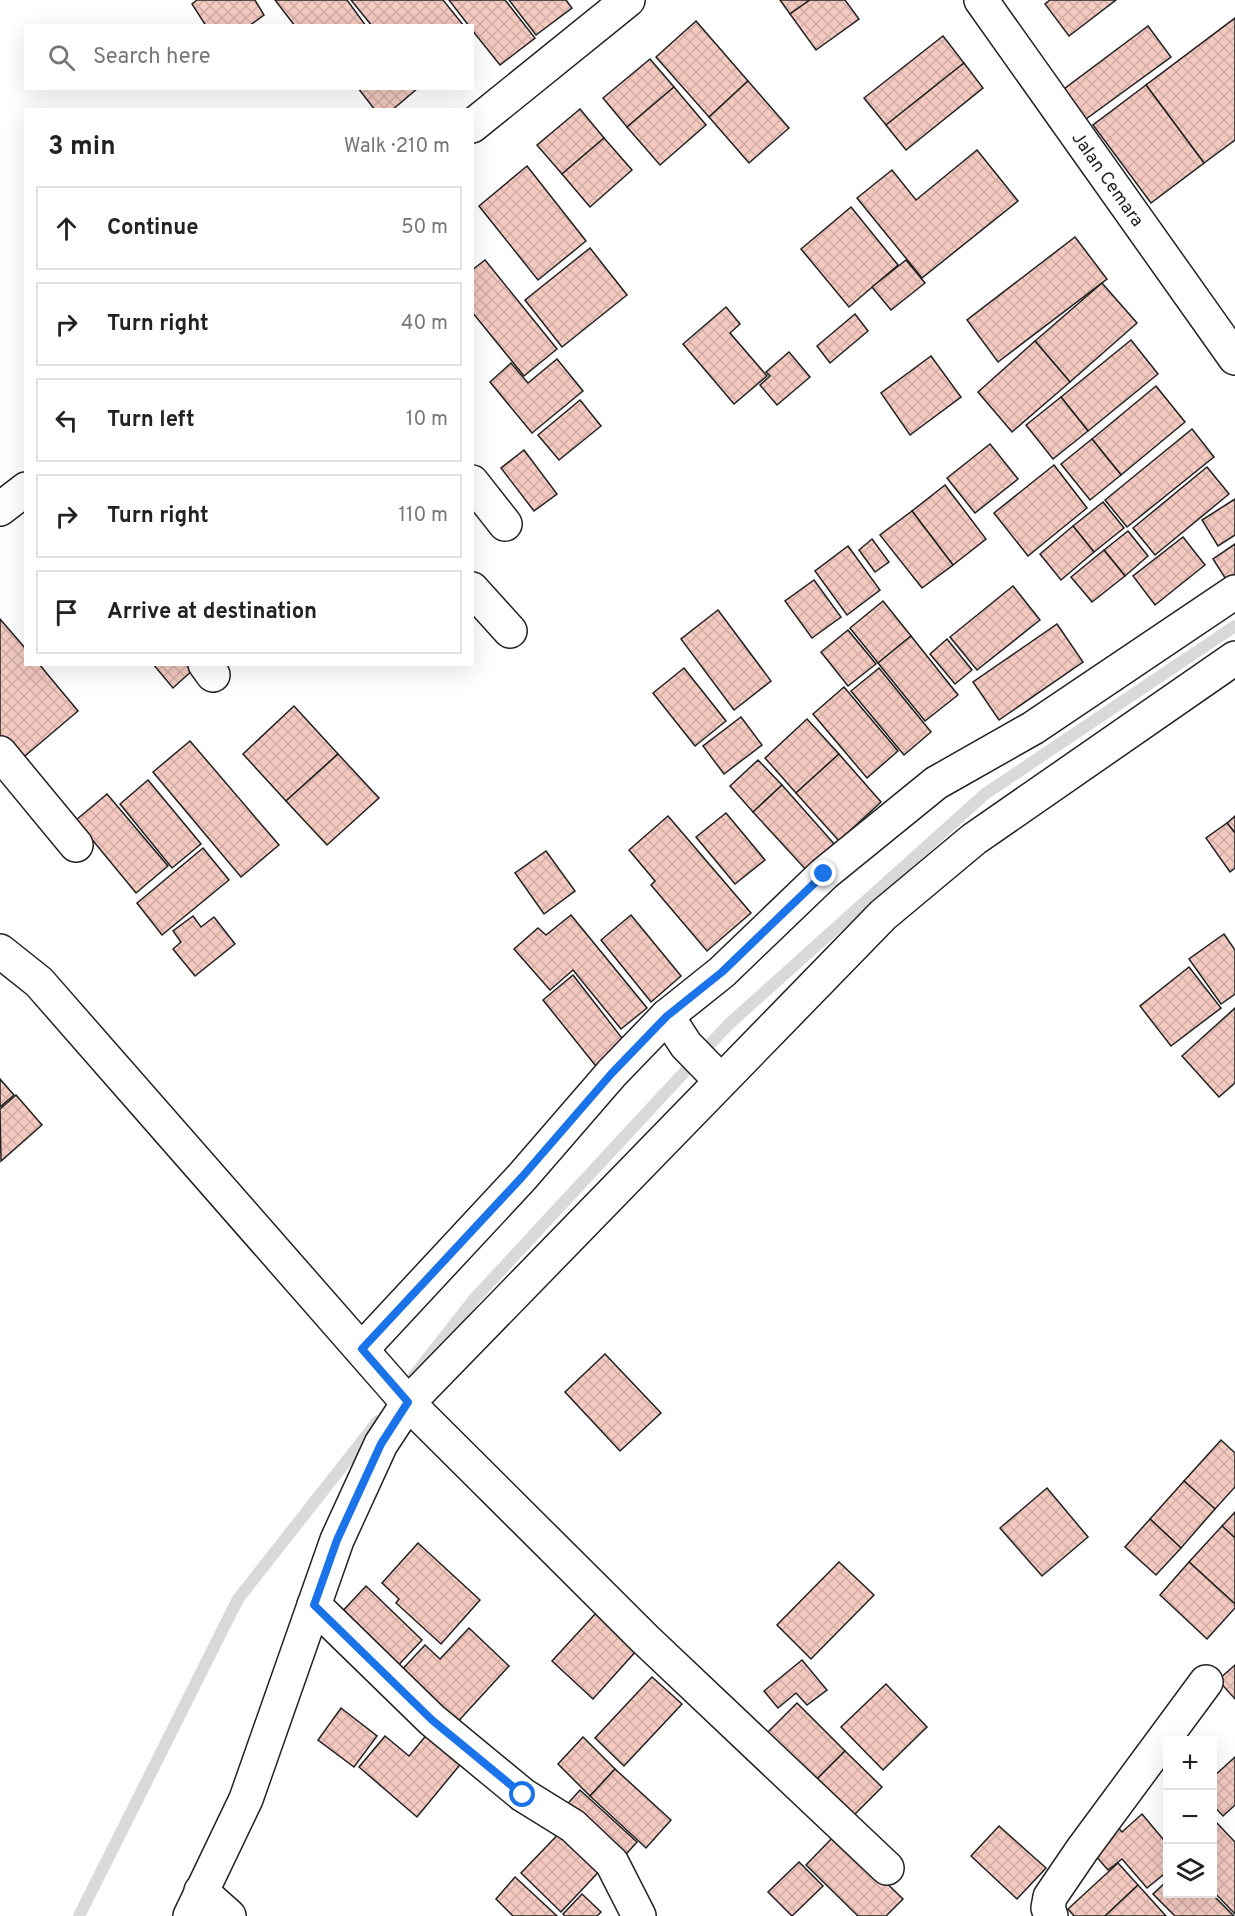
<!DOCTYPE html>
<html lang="en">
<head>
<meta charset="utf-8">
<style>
  body { margin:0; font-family:Overpass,sans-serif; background:#f2f2f2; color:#222 }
  .controls { position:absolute; right:18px; bottom:18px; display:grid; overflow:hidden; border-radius:0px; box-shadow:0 6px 24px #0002 }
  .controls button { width:54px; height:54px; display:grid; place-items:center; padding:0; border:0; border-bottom:2px solid #e0e0e0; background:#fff; color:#222; font:30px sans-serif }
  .stop { position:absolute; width:18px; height:18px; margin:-14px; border:4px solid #1a73e8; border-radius:50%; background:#fff }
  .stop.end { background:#1a73e8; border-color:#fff; box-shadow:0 2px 6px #0008 }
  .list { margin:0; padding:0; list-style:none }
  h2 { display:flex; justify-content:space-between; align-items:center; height:78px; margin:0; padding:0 24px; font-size:26px }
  h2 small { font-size:20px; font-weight:400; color:#767676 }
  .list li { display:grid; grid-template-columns:39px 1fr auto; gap:18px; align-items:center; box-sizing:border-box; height:84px; margin:0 12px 12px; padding:0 12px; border:2px solid #e0e0e0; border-radius:0px }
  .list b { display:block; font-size:22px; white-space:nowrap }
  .list em { font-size:20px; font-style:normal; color:#767676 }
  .icon { flex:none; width:33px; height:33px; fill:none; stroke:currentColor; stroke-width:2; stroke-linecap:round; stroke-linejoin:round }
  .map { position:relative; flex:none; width:1235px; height:1916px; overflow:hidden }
  .search { position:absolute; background:#fff; box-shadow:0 6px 24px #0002; left:24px; top:24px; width:450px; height:66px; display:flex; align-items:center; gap:15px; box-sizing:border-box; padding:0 21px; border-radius:0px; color:#767676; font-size:22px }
  .panel { position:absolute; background:#fff; box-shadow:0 6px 24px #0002; left:24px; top:108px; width:450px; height:558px; border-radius:0px }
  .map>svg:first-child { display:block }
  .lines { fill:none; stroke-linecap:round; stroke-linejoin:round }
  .stream { stroke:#d9d9d9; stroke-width:12 }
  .building { fill:url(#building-cross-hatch); stroke:#222; stroke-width:1.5 }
  .street-casing { stroke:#222; stroke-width:36 }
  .street { stroke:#fff; stroke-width:33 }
  .route { stroke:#1a73e8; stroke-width:8 }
  .labels { text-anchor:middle; stroke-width:4.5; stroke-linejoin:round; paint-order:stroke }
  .street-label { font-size:18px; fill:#222; stroke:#fff }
</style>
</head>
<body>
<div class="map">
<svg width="1235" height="1916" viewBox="0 0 1235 1916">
  <defs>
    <pattern id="building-cross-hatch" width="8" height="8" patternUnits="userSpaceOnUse" patternTransform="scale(1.5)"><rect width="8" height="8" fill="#f3c9c0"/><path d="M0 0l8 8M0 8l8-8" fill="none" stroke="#d0aca5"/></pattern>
  </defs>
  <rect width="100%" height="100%" fill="#fff"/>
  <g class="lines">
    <g class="stream">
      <path d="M 413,1377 L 475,1298 L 729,1024 L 985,794 L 1235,626"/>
      <path d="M 79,1916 L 238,1599 L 378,1421"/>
    </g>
  </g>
  <g class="building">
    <path d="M 197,0 L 255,0 L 264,15 L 249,26 L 206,26 L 192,4 Z"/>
    <path d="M 275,0 L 347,0 L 366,26 L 295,26 Z"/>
    <path d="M 351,0 L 443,0 L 464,26 L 372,26 Z"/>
    <path d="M 449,0 L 505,0 L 535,38 L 500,65 L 472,30 L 472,26 L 469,26 Z"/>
    <path d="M 509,0 L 566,0 L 572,8 L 536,35 Z"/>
    <path d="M 780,0 L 810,0 L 790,14 Z"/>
    <path d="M 810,0 L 845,0 L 859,19 L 816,50 L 790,14 Z"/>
    <path d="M 1050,0 L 1116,0 L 1069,36 L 1045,4 Z"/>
    <path d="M 1235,18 L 1235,140 L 1204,163 L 1146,85 Z"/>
    <path d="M 696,21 L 748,81 L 709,117 L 656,57 Z"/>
    <path d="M 1148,26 L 1171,57 L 1086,119 L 1064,89 Z"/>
    <path d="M 943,36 L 964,63 L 886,125 L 864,98 Z"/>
    <path d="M 650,59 L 674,87 L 627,127 L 603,98 Z"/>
    <path d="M 964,63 L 983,88 L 906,150 L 886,125 Z"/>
    <path d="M 748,81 L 789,128 L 749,163 L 709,117 Z"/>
    <path d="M 1146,85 L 1204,163 L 1151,203 L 1093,125 Z"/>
    <path d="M 674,87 L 706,125 L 660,165 L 627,127 Z"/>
    <path d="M 358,88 L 417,88 L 417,89 L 392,110 L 375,110 Z"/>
    <path d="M 580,109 L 604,138 L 562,174 L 537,145 Z"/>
    <path d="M 604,138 L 632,170 L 590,207 L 562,174 Z"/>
    <path d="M 977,150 L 1018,201 L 922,278 L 857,198 L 892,170 L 916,200 Z"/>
    <path d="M 527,166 L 586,241 L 538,280 L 479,206 Z"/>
    <path d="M 851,207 L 898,265 L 849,307 L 801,249 Z"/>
    <path d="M 1075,237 L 1107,279 L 998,362 L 967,320 Z"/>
    <path d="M 590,248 L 627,295 L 562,347 L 525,300 Z"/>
    <path d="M 485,260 L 557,349 L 524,376 L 472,312 L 472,270 Z"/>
    <path d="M 906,260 L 925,283 L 891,310 L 872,287 Z"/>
    <path d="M 1102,283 L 1137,323 L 1070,382 L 1035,341 Z"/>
    <path d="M 726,307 L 740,324 L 730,333 L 767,376 L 734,404 L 683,344 Z"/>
    <path d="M 855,314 L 868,331 L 830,363 L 817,346 Z"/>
    <path d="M 1131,340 L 1158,374 L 1088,431 L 1061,397 Z"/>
    <path d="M 1035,341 L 1070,382 L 1012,432 L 978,392 Z"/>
    <path d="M 789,352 L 810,377 L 777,405 L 760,385 L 770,376 L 766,372 Z"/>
    <path d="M 931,356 L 961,397 L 910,435 L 881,393 Z"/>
    <path d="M 557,359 L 583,391 L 532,433 L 490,382 L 511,363 L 528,383 Z"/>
    <path d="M 1156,386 L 1185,422 L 1121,475 L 1092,439 Z"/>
    <path d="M 1061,397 L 1088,431 L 1053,459 L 1026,425 Z"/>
    <path d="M 580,400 L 601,426 L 559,460 L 538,435 Z"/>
    <path d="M 1192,429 L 1214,457 L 1127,527 L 1105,500 Z"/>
    <path d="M 1092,439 L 1121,475 L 1090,500 L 1061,464 Z"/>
    <path d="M 990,444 L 1018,479 L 975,513 L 947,478 Z"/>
    <path d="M 524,450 L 557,494 L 534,511 L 501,468 Z"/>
    <path d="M 1054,465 L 1087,508 L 1028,556 L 994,513 Z"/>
    <path d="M 1207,467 L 1229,494 L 1155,555 L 1133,528 Z"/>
    <path d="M 945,485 L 986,539 L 953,565 L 912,511 Z"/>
    <path d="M 1235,499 L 1235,535 L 1218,546 L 1202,520 Z"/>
    <path d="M 1103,502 L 1124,528 L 1094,552 L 1073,526 Z"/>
    <path d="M 912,511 L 953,565 L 922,588 L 880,535 Z"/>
    <path d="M 1073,526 L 1094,552 L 1061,580 L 1040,554 Z"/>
    <path d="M 1128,531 L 1148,556 L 1125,576 L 1104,550 Z"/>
    <path d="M 1183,537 L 1205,565 L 1155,605 L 1133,576 Z"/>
    <path d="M 872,539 L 889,562 L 875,572 L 859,550 Z"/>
    <path d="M 1235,544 L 1235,580 L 1229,584 L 1213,559 Z"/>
    <path d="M 848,546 L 880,590 L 847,615 L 815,571 Z"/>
    <path d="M 1104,550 L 1125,576 L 1092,602 L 1071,577 Z"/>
    <path d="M 814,580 L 841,617 L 812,638 L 785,601 Z"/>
    <path d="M 1013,586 L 1040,620 L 977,670 L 950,637 Z"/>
    <path d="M 883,601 L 911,636 L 878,663 L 850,628 Z"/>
    <path d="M 718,610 L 771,681 L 734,710 L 681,639 Z"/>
    <path d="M 0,619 L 26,649 L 26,664 L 39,664 L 78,711 L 19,761 L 0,738 Z"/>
    <path d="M 1057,624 L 1083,662 L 999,720 L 973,682 Z"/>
    <path d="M 848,630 L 876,664 L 848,686 L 821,652 Z"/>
    <path d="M 911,636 L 958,695 L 925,721 L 878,663 Z"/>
    <path d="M 947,639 L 972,670 L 955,684 L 930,654 Z"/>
    <path d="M 153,664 L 192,664 L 195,668 L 173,688 Z"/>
    <path d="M 684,668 L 726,721 L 695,746 L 653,693 Z"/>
    <path d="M 879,668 L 931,732 L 904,755 L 851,691 Z"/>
    <path d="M 844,687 L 898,751 L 867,778 L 813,714 Z"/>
    <path d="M 294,706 L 338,754 L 286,801 L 243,754 Z"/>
    <path d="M 741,717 L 762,745 L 724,774 L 703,746 Z"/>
    <path d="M 807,719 L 839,754 L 796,793 L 765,758 Z"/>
    <path d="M 190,741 L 279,845 L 241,877 L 153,772 Z"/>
    <path d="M 338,754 L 379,798 L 327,845 L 286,801 Z"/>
    <path d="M 839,754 L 881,802 L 839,841 L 796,793 Z"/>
    <path d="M 758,760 L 782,785 L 753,812 L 730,786 Z"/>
    <path d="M 148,780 L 201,844 L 172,868 L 120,804 Z"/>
    <path d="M 782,785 L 836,846 L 808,872 L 753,812 Z"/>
    <path d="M 107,794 L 168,866 L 136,893 L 76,820 Z"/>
    <path d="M 726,813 L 765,860 L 735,884 L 696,837 Z"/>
    <path d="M 668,816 L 751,913 L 707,951 L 651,885 L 655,881 L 629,850 Z"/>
    <path d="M 1235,816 L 1235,833 L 1227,823 Z"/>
    <path d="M 1227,823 L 1235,833 L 1235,868 L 1230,872 L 1206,838 Z"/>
    <path d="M 203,848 L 229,880 L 162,935 L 137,903 Z"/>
    <path d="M 546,851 L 575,891 L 544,914 L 515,873 Z"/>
    <path d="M 571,915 L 647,1008 L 621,1029 L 573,970 L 550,990 L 514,949 L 538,928 L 546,935 Z"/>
    <path d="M 631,915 L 681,976 L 651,1002 L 601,940 Z"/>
    <path d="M 193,916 L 201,927 L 214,917 L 235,944 L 195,976 L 173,949 L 181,942 L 173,931 Z"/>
    <path d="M 1224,934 L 1235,950 L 1235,994 L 1221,1004 L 1189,959 Z"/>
    <path d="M 1189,967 L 1221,1008 L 1171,1046 L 1140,1006 Z"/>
    <path d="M 573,975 L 629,1047 L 599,1070 L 543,1000 Z"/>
    <path d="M 1235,1008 L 1235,1083 L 1219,1097 L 1182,1056 Z"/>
    <path d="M 0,1079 L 14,1095 L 0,1107 Z"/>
    <path d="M 16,1095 L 42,1125 L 1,1161 L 0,1109 Z"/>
    <path d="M 605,1354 L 661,1413 L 620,1451 L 565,1392 Z"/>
    <path d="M 1221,1440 L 1235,1453 L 1235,1487 L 1215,1509 L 1184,1481 Z"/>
    <path d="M 1184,1481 L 1215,1509 L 1181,1548 L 1150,1519 Z"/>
    <path d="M 1047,1488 L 1088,1537 L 1042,1576 L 1000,1528 Z"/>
    <path d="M 1235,1512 L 1235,1538 L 1222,1526 Z"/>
    <path d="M 1150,1519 L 1181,1548 L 1156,1575 L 1125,1547 Z"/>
    <path d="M 1222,1526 L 1235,1538 L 1235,1604 L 1189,1562 Z"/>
    <path d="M 418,1543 L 480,1600 L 441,1644 L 396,1603 L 399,1599 L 382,1583 Z"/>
    <path d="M 839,1562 L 874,1595 L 811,1659 L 777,1625 Z"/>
    <path d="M 1189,1562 L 1235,1604 L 1235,1608 L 1207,1639 L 1160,1595 Z"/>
    <path d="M 366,1586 L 422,1640 L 393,1671 L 337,1617 Z"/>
    <path d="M 596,1613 L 637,1650 L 593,1699 L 552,1661 Z"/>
    <path d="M 469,1628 L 509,1666 L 453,1727 L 397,1675 L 425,1645 L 440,1659 Z"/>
    <path d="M 802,1660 L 827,1690 L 807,1705 L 796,1693 L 778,1708 L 764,1691 Z"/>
    <path d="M 1235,1665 L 1235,1699 L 1218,1680 Z"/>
    <path d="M 652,1677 L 682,1704 L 624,1766 L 595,1738 Z"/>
    <path d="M 886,1684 L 927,1727 L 883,1770 L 841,1727 Z"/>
    <path d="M 797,1703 L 845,1751 L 812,1784 L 764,1736 Z"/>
    <path d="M 341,1708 L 377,1736 L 354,1767 L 318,1740 Z"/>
    <path d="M 434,1726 L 468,1755 L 417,1817 L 359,1767 L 385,1736 L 409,1756 Z"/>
    <path d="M 583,1737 L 615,1769 L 590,1796 L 558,1764 Z"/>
    <path d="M 845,1751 L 882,1787 L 849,1820 L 812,1784 Z"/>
    <path d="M 1235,1757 L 1235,1805 L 1223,1816 L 1212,1804 L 1212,1778 Z"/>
    <path d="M 615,1769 L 671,1820 L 646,1848 L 590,1796 Z"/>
    <path d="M 580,1790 L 637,1842 L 619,1862 L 562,1810 Z"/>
    <path d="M 1142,1814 L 1168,1845 L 1168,1871 L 1147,1888 L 1122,1859 L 1108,1870 L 1089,1848 L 1116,1825 L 1122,1832 Z"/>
    <path d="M 1216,1822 L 1235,1842 L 1235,1914 L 1212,1890 L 1212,1826 Z"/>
    <path d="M 568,1824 L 608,1862 L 561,1912 L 521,1873 Z"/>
    <path d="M 999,1826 L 1046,1868 L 1017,1899 L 971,1856 Z"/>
    <path d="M 836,1834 L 903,1899 L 886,1916 L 858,1916 L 806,1865 Z"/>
    <path d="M 799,1862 L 823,1886 L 792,1916 L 768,1892 Z"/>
    <path d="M 1118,1863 L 1138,1885 L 1105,1916 L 1074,1916 L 1068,1909 Z"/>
    <path d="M 515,1877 L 557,1916 L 513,1916 L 496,1899 Z"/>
    <path d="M 1168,1880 L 1168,1894 L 1212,1894 L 1234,1916 L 1175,1916 L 1153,1894 Z"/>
    <path d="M 1138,1885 L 1166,1916 L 1105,1916 Z"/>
    <path d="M 582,1894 L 601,1912 L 597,1916 L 565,1916 L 563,1914 Z"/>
  </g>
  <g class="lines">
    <g class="street-casing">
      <g id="street">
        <path d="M 981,0 L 1235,358"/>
        <path d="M 472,126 L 628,0"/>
        <path d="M 472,482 L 505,524"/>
        <path d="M 0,509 L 26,489"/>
        <path d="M 472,589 L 510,631"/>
        <path d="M 205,664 L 213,675"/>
        <path d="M 0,753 L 76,845"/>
        <path d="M 0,951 L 39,982 L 408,1403 L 645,1639 L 887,1868"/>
        <path d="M 721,1081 L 686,1045 L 667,1016 L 722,972 L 824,874 L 936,783 L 1033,728 L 1235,592"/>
        <path d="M 362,1349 L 522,1177 L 612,1073 L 667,1016"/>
        <path d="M 314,1605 L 432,1720 L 523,1795 L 573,1826 L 612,1863 L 639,1916"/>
        <path d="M 201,1891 L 229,1916"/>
        <path d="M 190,1916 L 246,1799 L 337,1540 L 381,1444 L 408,1403 L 883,915 L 974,839 L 1235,658"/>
        <path d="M 1051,1916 L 1048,1908 L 1050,1897 L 1082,1850 L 1206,1682"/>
      </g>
    </g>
    <use href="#street" class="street"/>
  </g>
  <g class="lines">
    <path class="route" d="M 523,1795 L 432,1720 L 314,1605 L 337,1540 L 381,1444 L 408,1402 L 362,1349 L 522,1177 L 612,1073 L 667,1016 L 722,972 L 824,874"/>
  </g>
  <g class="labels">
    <g class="street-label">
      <text transform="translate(1108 179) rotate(55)" y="6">Jalan Cemara</text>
    </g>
  </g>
</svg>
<div class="controls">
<button>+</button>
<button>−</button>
<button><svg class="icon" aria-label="layers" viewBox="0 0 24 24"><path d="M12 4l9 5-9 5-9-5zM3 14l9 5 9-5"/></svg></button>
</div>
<div class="stop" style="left:523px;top:1795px"></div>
<div class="stop end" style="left:824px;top:874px"></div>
<div class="search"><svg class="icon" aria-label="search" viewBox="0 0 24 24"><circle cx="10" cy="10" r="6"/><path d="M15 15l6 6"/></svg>Search here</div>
<section class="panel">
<h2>3 min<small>Walk · 210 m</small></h2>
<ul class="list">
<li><svg class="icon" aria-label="ahead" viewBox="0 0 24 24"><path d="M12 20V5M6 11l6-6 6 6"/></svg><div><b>Continue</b></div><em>50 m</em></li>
<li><svg class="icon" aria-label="right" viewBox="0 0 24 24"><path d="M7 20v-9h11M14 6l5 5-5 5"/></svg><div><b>Turn right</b></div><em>40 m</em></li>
<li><svg class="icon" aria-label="left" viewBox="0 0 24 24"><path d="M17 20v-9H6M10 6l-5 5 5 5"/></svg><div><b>Turn left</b></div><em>10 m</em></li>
<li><svg class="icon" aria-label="right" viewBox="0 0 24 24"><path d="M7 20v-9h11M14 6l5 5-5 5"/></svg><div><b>Turn right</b></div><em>110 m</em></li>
<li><svg class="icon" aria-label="arrive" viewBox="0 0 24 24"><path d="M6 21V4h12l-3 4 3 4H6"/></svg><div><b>Arrive at destination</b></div></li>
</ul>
</section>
</div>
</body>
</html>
